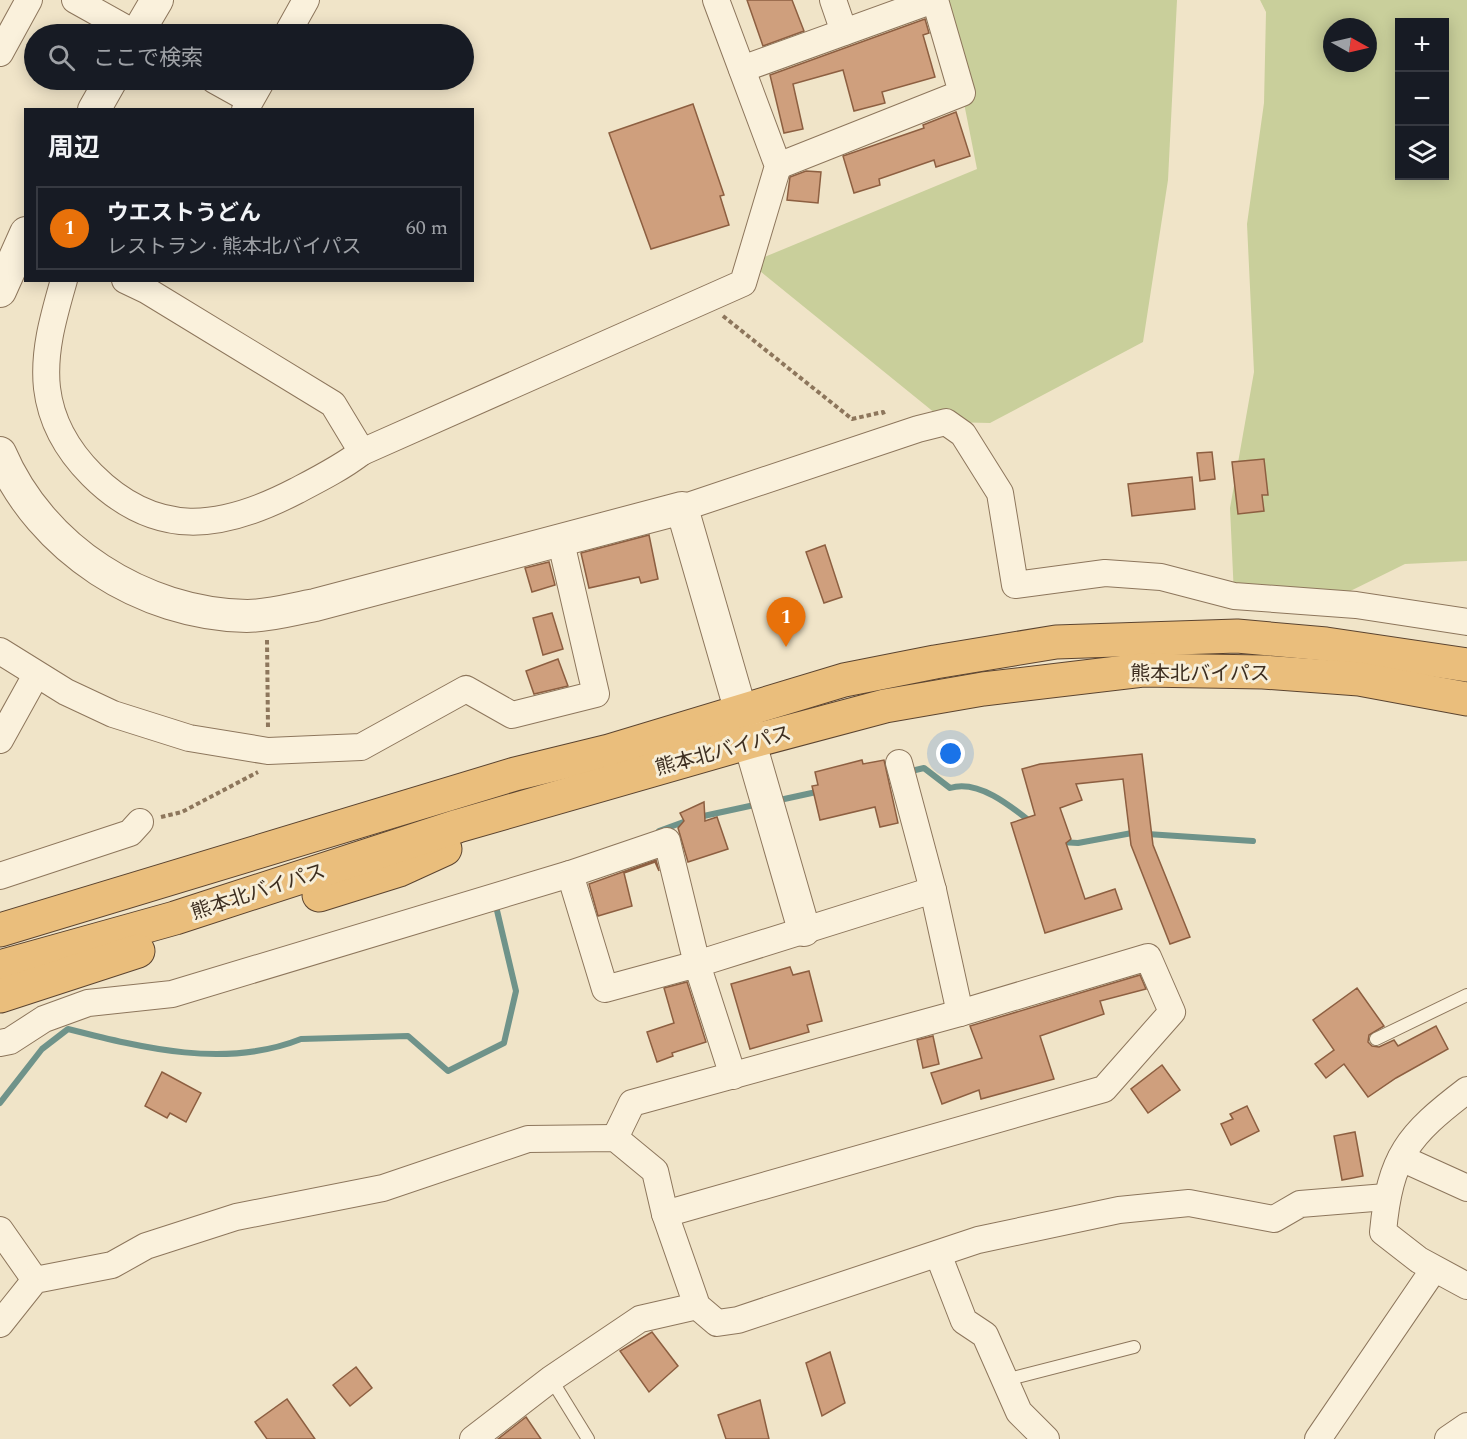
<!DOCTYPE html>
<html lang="ja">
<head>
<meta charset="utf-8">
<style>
  body { margin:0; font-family:Spectral,"Noto Sans JP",serif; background:#20242c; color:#f1f3f6 }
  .controls { position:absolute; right:18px; top:18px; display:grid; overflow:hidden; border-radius:0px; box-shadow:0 3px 15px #0003 }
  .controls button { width:54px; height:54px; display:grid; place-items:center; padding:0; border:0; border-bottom:2px solid #363941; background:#171b24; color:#f1f3f6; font:30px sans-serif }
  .compass { position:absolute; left:1323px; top:18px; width:54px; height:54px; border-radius:50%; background:#171b24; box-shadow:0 3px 15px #0003; rotate:98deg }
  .you { position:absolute; left:951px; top:754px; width:21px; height:21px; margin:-15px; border:4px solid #fff; border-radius:50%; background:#1a73e8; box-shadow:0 0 0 9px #1a73e833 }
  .badge { display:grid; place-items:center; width:39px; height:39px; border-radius:50%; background:#0f766e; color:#fff; font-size:20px; font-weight:700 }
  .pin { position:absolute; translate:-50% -50px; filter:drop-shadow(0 2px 3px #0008) }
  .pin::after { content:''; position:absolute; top:32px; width:21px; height:18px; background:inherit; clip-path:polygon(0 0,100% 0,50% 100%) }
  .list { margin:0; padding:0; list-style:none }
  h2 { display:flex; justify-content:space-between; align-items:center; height:78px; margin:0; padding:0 24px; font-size:26px }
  h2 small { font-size:20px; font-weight:400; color:#9ea1a6 }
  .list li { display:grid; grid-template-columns:39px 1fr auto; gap:18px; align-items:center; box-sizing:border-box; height:84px; margin:0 12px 12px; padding:0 12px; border:2px solid #363941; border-radius:0px }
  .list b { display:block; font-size:22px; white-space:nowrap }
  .list p { margin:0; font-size:20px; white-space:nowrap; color:#9ea1a6 }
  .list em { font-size:20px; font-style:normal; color:#9ea1a6 }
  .icon { flex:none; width:33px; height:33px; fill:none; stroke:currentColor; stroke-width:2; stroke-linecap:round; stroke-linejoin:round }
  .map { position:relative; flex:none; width:1467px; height:1439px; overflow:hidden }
  .search { position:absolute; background:#171b24; box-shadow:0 3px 15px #0003; left:24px; top:24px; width:450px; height:66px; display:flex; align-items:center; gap:15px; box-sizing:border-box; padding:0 21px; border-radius:33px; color:#9ea1a6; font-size:22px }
  .panel { position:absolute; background:#171b24; box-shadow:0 3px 15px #0003; left:24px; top:108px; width:450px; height:174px; border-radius:0px }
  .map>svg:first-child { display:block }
  .green { fill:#c9cf9b; fill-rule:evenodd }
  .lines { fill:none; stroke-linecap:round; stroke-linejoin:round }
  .stream { stroke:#6f938a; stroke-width:6 }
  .building { fill:#cf9f7d; stroke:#8d5f41; stroke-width:1.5 }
  .service-casing { stroke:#8d765c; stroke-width:14 }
  .minor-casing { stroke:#8d765c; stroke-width:28 }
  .tertiary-casing { stroke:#8d765c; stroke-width:34 }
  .trunk-casing { stroke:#5b4430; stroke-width:35 }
  .path { stroke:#8d765c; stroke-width:4; stroke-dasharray:4.5 3; stroke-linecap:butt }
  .service { stroke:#faf1dc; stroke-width:12 }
  .minor { stroke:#faf1dc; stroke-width:26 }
  .tertiary { stroke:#faf1dc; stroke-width:32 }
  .trunk { stroke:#eabe7c; stroke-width:33 }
  .labels { text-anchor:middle; stroke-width:6; stroke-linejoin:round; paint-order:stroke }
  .street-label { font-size:20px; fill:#3d2e20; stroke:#f7eed8 }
</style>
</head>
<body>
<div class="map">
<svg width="1467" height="1439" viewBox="0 0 1467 1439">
  <rect width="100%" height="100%" fill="#f0e4c8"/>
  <g class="green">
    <path d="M 935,0 L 1177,0 L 1168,180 L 1143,342 L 990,423 L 946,422 L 750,263 L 977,169 L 962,93 Z"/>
    <path d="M 1260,0 L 1467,0 L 1467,561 L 1405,564 L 1326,603 L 1234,596 L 1230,508 L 1254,372 L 1247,224 L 1264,103 L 1266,12 ZM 1400,22 L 1444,22 L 1444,176 L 1400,176 ZM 1332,27 L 1368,27 L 1368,63 L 1332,63 Z"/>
  </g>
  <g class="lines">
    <g class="stream">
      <path d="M 907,772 L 924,768 L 950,788 C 978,779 1011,806 1032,823"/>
      <path d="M 775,801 L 821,791"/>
      <path d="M 699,817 L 759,804"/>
      <path d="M 659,831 L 689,820"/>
      <path d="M 1060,842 L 1078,843 L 1132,833 L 1253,841"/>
      <path d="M 0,1103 L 42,1049 L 68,1029 C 143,1048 226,1069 301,1039 L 408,1036 L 448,1071 L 504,1043 L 516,991 L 495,902"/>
    </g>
  </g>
  <g class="building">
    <path d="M 747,0 L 792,0 L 804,31 L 763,46 Z"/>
    <path d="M 925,19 L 929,33 L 923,35 L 935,77 L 882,92 L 885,103 L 854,111 L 843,70 L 793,84 L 803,129 L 784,133 L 770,75 Z"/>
    <path d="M 693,104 L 724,195 L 720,196 L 729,225 L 651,249 L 609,133 Z"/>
    <path d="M 956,112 L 970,156 L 936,167 L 934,160 L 879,179 L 880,185 L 854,193 L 843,156 L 924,128 L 923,125 Z"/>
    <path d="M 806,171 L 821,172 L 818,203 L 787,200 L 790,177 Z"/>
    <path d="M 1212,452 L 1215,479 L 1200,481 L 1197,453 Z"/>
    <path d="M 1264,459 L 1268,495 L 1262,495 L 1264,511 L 1238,514 L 1232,462 Z"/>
    <path d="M 1192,477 L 1195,509 L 1132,516 L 1128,484 Z"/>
    <path d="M 649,535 L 658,579 L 641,583 L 639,577 L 589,588 L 581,553 Z"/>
    <path d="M 825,545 L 842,597 L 824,603 L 806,552 Z"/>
    <path d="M 549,562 L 555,585 L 532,592 L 525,568 Z"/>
    <path d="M 552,613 L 563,649 L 543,655 L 533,618 Z"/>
    <path d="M 558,659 L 568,686 L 534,694 L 526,671 Z"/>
    <path d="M 1142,754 L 1153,845 L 1190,937 L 1170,944 L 1131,845 L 1123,779 L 1076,784 L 1082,800 L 1060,808 L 1071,839 L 1066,843 L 1085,899 L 1115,889 L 1122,909 L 1045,933 L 1011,823 L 1035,815 L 1022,769 L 1040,764 Z"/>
    <path d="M 862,760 L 863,764 L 884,760 L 898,823 L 880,827 L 875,807 L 820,820 L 812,786 L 818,785 L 815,772 Z"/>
    <path d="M 704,802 L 705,821 L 717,817 L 728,849 L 688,862 L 678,828 L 684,821 L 680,813 Z"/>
    <path d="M 656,860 L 659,871 L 655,862 L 624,873 L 632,906 L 598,916 L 589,884 Z"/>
    <path d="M 790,967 L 793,975 L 809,971 L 822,1021 L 807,1025 L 809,1032 L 750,1049 L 731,984 Z"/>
    <path d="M 1140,975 L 1146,989 L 1100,1001 L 1104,1014 L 1040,1036 L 1054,1079 L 981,1099 L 979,1090 L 942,1104 L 931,1073 L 982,1058 L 970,1026 Z"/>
    <path d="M 687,982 L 706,1042 L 672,1053 L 673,1056 L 657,1062 L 647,1032 L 674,1023 L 664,988 Z"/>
    <path d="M 1357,988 L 1384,1026 L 1369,1035 L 1368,1042 L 1372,1046 L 1379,1047 L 1394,1040 L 1398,1046 L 1436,1026 L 1448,1049 L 1396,1078 L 1368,1097 L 1344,1064 L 1326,1078 L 1315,1064 L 1334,1050 L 1313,1020 Z"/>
    <path d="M 933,1036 L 939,1064 L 923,1068 L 917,1040 Z"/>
    <path d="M 1162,1065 L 1180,1090 L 1148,1113 L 1131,1089 Z"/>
    <path d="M 162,1072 L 201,1093 L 186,1122 L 170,1113 L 167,1118 L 145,1106 Z"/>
    <path d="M 1247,1106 L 1259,1131 L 1231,1145 L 1221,1124 L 1233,1119 L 1230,1114 Z"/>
    <path d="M 1355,1132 L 1363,1176 L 1342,1180 L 1334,1136 Z"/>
    <path d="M 652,1332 L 678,1366 L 649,1392 L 620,1351 Z"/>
    <path d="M 830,1352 L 845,1403 L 822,1416 L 806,1363 Z"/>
    <path d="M 356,1367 L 372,1388 L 350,1406 L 333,1385 Z"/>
    <path d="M 287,1399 L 315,1439 L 267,1439 L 255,1422 Z"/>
    <path d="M 760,1400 L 769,1439 L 726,1439 L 718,1415 Z"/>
    <path d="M 526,1417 L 541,1439 L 498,1439 Z"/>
  </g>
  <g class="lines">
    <g class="service-casing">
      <g id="service">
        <path d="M 1376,1039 L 1467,995"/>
        <path d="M 551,1379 L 588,1439"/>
        <path d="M 1005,1380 L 1134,1347"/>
      </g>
    </g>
    <g class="minor-casing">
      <g id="minor">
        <path d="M 75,0 L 136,34"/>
        <path d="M 833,0 L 844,32"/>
        <path d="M 287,34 L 306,0"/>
        <path d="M 0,53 L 29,0"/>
        <path d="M 742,69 L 933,0"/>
        <path d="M 214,80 L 250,100"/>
        <path d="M 245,110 L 262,80"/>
        <path d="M 778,166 L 962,93 L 935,0"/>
        <path d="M 64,280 C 54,315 43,351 47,388 C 51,422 68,451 92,475 C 156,539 221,530 296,491 C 319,479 341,468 362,452 L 743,283 L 778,166 L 716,0"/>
        <path d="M 125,280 L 146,290 L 333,404 L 362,452"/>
        <path d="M 682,508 L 918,429 L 946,422 L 963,434 L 1000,493 L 1015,585 L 1105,573 L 1161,577 L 1234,596 L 1356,605 L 1467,622"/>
        <path d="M 0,651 L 66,692 L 113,714 L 189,738 L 268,751 L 361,747 L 466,689 L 512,715 L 596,694 L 560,538"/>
        <path d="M 0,740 L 36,675"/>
        <path d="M 899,763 L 933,890 L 960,1013"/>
        <path d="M 0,876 L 130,833 L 140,822"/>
        <path d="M 0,1043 L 10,1041 L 44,1019 L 88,1003 L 172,994 L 570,874"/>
        <path d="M 733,1076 L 697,964 L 667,841 L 570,874 L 605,989 L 697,964 L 933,890"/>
        <path d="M 1467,1090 C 1408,1135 1390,1156 1383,1232 L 1419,1260 L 1467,1286"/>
        <path d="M 615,1138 L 632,1103 L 960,1013 L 1148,957 L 1172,1012 L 1104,1089 L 665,1214"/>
        <path d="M 1401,1158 L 1467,1188"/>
        <path d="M 0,1230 L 35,1280"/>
        <path d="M 938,1254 L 964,1321 L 985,1335 L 1019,1412 L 1046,1439"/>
        <path d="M 0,1324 L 35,1280 L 112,1265 L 146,1246 L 236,1217 L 383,1188 L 528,1139 L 615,1138 L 655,1171 L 665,1214 L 694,1297 L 697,1306 L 717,1323 L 738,1320 L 978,1240 L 1119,1210 L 1189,1203 L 1274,1219 L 1300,1204 L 1386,1197"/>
        <path d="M 473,1439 L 551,1379 L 640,1319 L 697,1306"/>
        <path d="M 1318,1439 L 1434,1269"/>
        <path d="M 1448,1439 L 1467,1426"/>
      </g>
    </g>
    <g class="tertiary-casing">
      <g id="tertiary">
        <path d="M 137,34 L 157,0"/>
        <path d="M 94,110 L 111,80"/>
        <path d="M 0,291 L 26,233"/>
        <path d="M 0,453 C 41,549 142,614 247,616 C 270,616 293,609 315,605 L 682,508 L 804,930"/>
      </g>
    </g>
    <g class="trunk-casing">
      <g id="trunk">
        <path d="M 319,895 L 399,870 L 445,849"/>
        <path d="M 0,930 L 515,774 L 609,751 L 844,680 L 935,662 L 1056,642 L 1237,636 L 1326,644 L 1467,665"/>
        <path d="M 0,967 L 175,918 L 458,826 L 750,742 L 885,706 L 983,689 L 1143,670 L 1263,672 L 1359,679 L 1467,699"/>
        <path d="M 0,996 L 138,951"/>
      </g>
    </g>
    <g class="path">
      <path d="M 723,316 L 852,419 L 883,412 L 885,417"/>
      <path d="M 267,640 L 268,728"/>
      <path d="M 161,817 L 182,812 L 258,772"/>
    </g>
    <use href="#service" class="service"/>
    <use href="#minor" class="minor"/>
    <use href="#tertiary" class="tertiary"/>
    <use href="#trunk" class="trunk"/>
  </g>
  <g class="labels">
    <g class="street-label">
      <text x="1200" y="680">熊本北バイパス</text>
      <text transform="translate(723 750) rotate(-15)" y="7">熊本北バイパス</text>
      <text transform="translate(258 891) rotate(-18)" y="7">熊本北バイパス</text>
    </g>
  </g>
</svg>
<div class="controls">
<button>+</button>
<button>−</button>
<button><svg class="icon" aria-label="layers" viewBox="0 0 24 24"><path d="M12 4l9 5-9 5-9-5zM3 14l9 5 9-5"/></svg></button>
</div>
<svg class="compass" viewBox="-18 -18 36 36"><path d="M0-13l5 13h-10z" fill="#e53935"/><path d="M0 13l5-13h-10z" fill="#9ea1a6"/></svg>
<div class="you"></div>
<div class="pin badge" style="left:786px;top:647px;background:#e8710a">1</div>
<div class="search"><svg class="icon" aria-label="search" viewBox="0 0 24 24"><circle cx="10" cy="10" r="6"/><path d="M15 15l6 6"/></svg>ここで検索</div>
<section class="panel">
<h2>周辺<small></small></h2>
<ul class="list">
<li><span class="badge" style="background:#e8710a">1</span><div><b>ウエストうどん</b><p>レストラン · 熊本北バイパス</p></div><em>60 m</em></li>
</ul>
</section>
</div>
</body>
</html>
